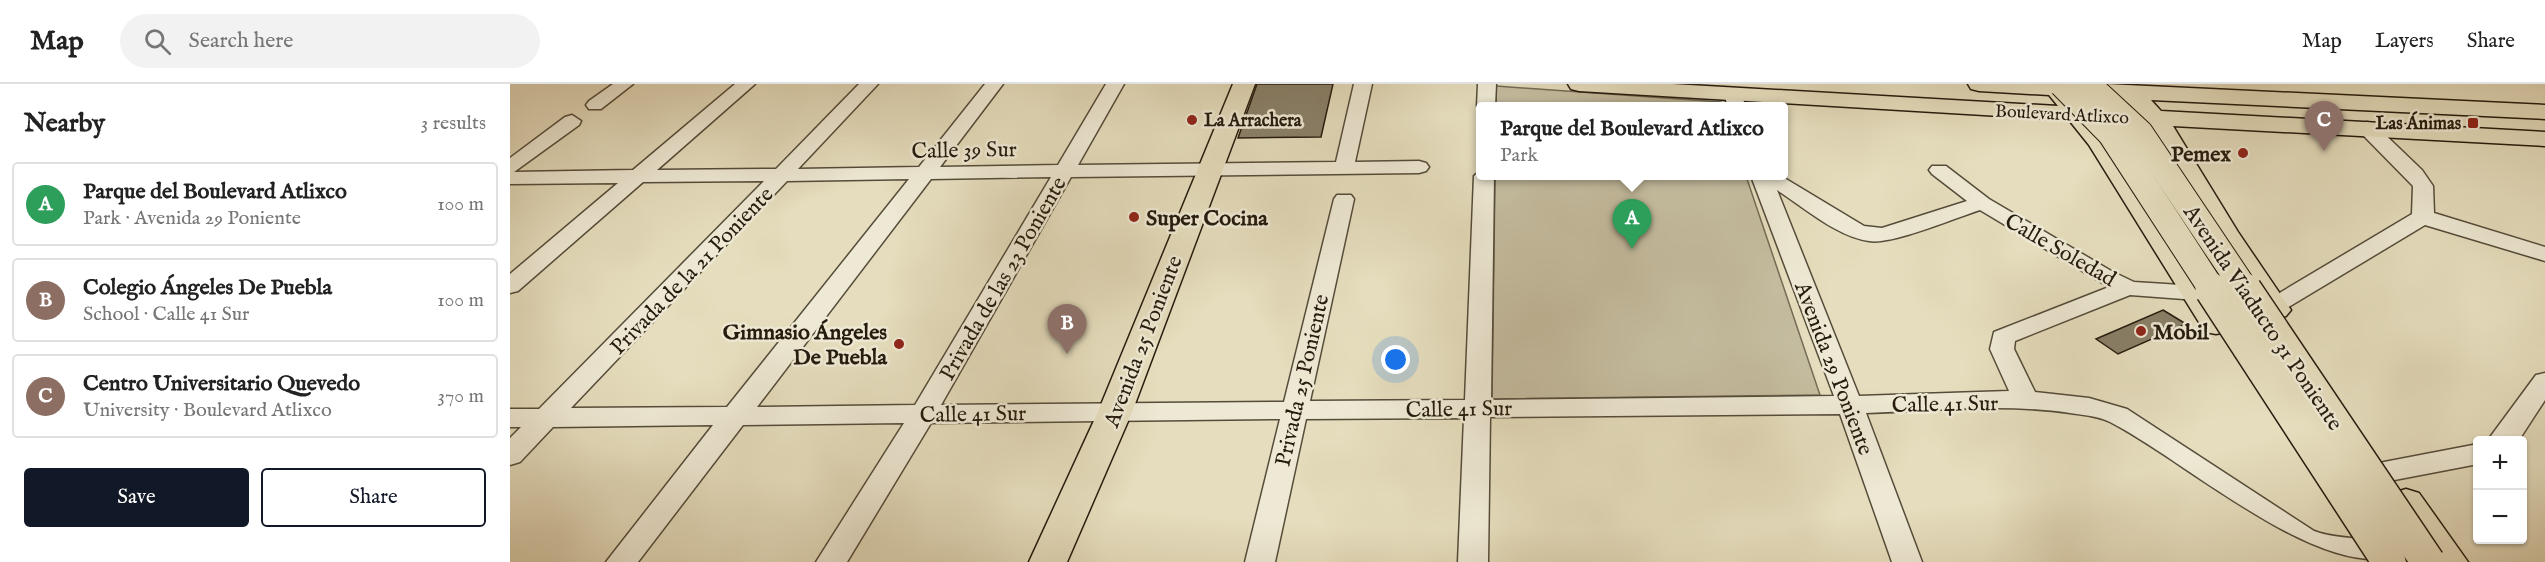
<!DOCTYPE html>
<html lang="en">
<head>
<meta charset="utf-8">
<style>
  body { margin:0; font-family:"IM FELL English",serif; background:#f2f2f2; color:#222 }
  .controls { position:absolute; right:18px; bottom:18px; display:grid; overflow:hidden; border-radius:6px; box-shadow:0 2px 4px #0004 }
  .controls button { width:54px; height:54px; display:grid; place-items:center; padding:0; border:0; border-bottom:2px solid #e0e0e0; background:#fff; color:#222; font:30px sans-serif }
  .you { position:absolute; left:886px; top:276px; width:21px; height:21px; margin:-15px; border:4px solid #fff; border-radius:50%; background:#1a73e8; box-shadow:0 0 0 9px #1a73e833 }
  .badge { display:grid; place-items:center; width:39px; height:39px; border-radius:50%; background:#111827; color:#fff; font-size:20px; font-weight:700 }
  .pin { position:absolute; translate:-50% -50px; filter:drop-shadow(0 2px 3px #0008) }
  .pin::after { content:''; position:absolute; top:32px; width:21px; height:18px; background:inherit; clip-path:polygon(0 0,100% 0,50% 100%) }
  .popup { position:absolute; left:966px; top:18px; width:312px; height:78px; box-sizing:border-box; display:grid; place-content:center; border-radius:6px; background:#fff; filter:drop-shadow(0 2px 4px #0005); font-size:20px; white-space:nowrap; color:#767676 }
  .popup b { font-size:22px; color:#222 }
  .popup::after { content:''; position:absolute; left:50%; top:100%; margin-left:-12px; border:12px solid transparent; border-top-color:#fff }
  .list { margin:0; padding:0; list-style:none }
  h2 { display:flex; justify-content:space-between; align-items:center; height:78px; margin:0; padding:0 24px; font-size:26px }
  h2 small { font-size:20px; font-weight:400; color:#767676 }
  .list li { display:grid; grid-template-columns:39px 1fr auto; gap:18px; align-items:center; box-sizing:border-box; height:84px; margin:0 12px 12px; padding:0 12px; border:2px solid #e0e0e0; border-radius:6px }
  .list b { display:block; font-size:22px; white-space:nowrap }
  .list p { margin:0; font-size:20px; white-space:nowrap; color:#767676 }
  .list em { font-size:20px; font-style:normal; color:#767676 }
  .actions { display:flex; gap:12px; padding:18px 24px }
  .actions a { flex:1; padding:14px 0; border:2px solid #111827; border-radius:6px; text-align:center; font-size:21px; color:#111827 }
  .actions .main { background:#111827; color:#fff }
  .icon { flex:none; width:33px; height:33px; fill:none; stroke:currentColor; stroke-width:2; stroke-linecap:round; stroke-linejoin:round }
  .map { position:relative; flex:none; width:2035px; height:478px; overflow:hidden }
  header { display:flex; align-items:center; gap:36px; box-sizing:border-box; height:84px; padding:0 30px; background:#fff; border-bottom:2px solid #e0e0e0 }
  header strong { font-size:28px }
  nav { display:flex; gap:33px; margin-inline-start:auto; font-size:21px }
  .search { width:420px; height:54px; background:#f2f2f2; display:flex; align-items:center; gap:15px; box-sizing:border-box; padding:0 21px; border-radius:33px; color:#767676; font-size:22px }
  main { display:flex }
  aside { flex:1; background:#fff }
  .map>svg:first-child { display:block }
  .green { fill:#c4bc9f; stroke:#746c56; stroke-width:1.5 }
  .building { fill:#898069; stroke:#251b0e; stroke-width:1.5 }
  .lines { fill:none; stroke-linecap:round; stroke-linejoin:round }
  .minor-casing { stroke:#554c3a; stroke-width:3 }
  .major-casing { stroke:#251b0e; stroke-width:3 }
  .minor { fill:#eee9d4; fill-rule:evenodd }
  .major { fill:#e5ddbd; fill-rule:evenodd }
  .major-bridge-far1-casing { stroke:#251b0e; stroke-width:28; stroke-linecap:butt }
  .major-bridge-casing { stroke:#251b0e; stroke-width:36; stroke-linecap:butt }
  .major-bridge-far1 { stroke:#e5ddbd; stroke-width:26 }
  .major-bridge { stroke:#e5ddbd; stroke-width:33 }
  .poi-dot { fill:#8f2418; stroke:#eee9d4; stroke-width:2 }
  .labels { text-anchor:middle; stroke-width:5; stroke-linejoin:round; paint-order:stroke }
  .far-street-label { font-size:18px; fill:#251b0e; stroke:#eee9d4 }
  .far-poi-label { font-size:18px; font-weight:bold; fill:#251b0e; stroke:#eee9d4; text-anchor:start }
  .street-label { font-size:22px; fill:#251b0e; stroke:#eee9d4 }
  .poi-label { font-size:22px; font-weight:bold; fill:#251b0e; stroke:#eee9d4; text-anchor:end }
</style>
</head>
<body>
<header>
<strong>Map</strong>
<div class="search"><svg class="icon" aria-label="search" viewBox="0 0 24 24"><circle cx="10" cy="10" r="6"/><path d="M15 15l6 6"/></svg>Search here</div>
<nav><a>Map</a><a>Layers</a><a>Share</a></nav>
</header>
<main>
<aside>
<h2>Nearby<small>3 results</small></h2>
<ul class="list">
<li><span class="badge" style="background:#2e9e5b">A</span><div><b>Parque del Boulevard Atlixco</b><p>Park · Avenida 29 Poniente</p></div><em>100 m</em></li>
<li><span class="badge" style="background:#8d6e63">B</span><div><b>Colegio Ángeles De Puebla</b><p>School · Calle 41 Sur</p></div><em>100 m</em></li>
<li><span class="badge" style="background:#8d6e63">C</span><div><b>Centro Universitario Quevedo</b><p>University · Boulevard Atlixco</p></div><em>370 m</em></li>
</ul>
<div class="actions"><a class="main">Save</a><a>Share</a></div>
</aside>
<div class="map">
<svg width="2035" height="478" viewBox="0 0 2035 478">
  <rect width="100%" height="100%" fill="#e5ddbd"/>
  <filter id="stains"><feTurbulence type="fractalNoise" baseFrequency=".00333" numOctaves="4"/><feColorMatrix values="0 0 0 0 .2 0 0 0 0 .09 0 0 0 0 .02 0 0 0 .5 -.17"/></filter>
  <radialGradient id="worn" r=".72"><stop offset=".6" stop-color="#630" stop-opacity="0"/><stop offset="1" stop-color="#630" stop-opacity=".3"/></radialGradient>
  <g class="green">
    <path d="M 986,2 L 1211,18 L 1212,22 L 986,22 Z"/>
    <path d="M 985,92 L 1236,92 L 1310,311 L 982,315 Z"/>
  </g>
  <g class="building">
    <path d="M 747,0 L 823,0 L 811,53 L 728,54 Z"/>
    <path d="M 1653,226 L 1676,240 L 1608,270 L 1586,255 Z"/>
  </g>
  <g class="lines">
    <g class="minor-casing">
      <g id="minor">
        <path d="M 103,0 L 123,0 L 91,25 L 79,25 L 76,21 L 79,17 Z"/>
        <path d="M 225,0 L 245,0 L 147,86 L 266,85 L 349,0 L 368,0 L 288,85 L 409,83 L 475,0 L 493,0 L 430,83 L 548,81 L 596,0 L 614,0 L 568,81 L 826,78 L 844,0 L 862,0 L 845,78 L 909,77 L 916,79 L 919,83 L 916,87 L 909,89 L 561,93 L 431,321 L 774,318 L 824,115 L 827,111 L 841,111 L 844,115 L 800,317 L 955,316 L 964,92 L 970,87 L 970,92 L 984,92 L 981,316 L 1324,312 L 1241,92 L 1271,92 L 1354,142 L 1372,144 L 1457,117 L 1422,90 L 1419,86 L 1422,82 L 1436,82 L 1479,115 L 1603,188 L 1624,198 L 1687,202 L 1695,204 L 1699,209 L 1695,214 L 1687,216 L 1620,211 L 1505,257 L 1504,265 L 1525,308 L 1579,314 L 1617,325 L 1804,447 C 1824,455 1846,452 1867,459 L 1871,467 L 1867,475 C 1788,478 1669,373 1600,338 C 1588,332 1573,331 1560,329 C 1493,319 1424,327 1356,329 L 1412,478 L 1382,478 L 1330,330 L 980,333 L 978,478 L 948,478 L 954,334 L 796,335 L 765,478 L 735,478 L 770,335 L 421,339 L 337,478 L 306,478 L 394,339 L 233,341 L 128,478 L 96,478 L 203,341 L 43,343 L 10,378 L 0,381 L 0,354 L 11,343 L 0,343 L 0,325 L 29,325 L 254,97 L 133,98 L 8,207 L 0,209 L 0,190 L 108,99 L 0,100 L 0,74 L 55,33 L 62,31 L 71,37 L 69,41 L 4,88 L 123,86 ZM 541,93 L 405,321 L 247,323 L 421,95 ZM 399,95 L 217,323 L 61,324 L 277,97 ZM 1267,106 C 1295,124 1326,152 1359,157 C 1382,161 1445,134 1470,126 L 1599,203 L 1484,248 L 1480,265 L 1499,307 L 1349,312 Z"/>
        <path d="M 968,0 L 986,0 L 985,22 L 970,22 L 970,26 L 967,22 Z"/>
        <path d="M 1223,6 L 1229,7 L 1236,22 L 1218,22 L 1214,11 Z"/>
        <path d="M 1857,38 L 1864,40 L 1912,86 L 1923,102 L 1924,129 L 2035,163 L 2035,177 L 1915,141 L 1772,227 L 1756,227 L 1752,222 L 1756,217 L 1902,130 L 1903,102 L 1850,48 L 1848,44 L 1850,40 Z"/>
        <path d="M 2035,289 L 2035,316 L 2009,356 L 1978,356 L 2026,291 Z"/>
        <path d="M 1968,360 L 1968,380 L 1874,398 L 1864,395 L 1860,388 L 1864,381 L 1874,378 Z"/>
      </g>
    </g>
    <g class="major-casing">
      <g id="major">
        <path d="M 723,0 L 745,0 L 622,328 L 557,478 L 519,478 L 588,328 Z"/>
        <path d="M 1058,0 L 1162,0 L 1548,22 L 1539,11 L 1469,7 L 1461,5 L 1458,0 L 1562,0 L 1570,6 L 1563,12 L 1573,23 L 1625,26 L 1613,15 L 1601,13 L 1596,0 L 2035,21 L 2035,35 L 1641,16 L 1651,27 L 2035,48 L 2035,62 L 1663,42 L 1728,148 L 1781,226 L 1776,232 L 1766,235 L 1756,232 L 1708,159 L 1653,61 L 1638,40 L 1585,37 L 1601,58 L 1721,241 L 1717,248 L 1706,250 L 1695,248 L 1579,61 L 1559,36 L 1069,7 L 1061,5 Z"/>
        <path d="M 1896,405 L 1909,409 L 1958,478 L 1918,478 L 1878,418 L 1883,409 Z"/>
      </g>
    </g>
    <use href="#minor" class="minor"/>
    <use href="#major" class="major"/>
    <g class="major-bridge-far1-casing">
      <g id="major-bridge-far1">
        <path d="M 1552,0 L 1601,50 L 1703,207"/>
        <path d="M 1577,0 L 1630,49 L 1736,207"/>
      </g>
    </g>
    <g class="major-bridge-casing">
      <g id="major-bridge">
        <path d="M 1702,206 L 1879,478"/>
        <path d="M 1735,206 L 1918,478"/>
      </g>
    </g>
    <use href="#major-bridge-far1" class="major-bridge-far1"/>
    <use href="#major-bridge" class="major-bridge"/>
  </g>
  <g class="poi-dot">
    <circle cx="682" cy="36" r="6"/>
    <rect x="1957" y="33" width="12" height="12" rx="3"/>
    <circle cx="1733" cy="69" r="6"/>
    <circle cx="624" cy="133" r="6"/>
    <circle cx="1631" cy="247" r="6"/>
    <circle cx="389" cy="260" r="6"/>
  </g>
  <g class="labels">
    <g class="far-street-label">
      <text transform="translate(1552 30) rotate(3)" y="6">Boulevard Atlixco</text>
    </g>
    <g class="far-poi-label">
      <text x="694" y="42">La Arrachera</text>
      <text x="1951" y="45" text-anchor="end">Las Ánimas</text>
    </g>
    <g class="street-label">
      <text transform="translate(454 65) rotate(-1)" y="8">Calle 39 Sur</text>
      <text transform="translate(1551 165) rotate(30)" y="8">Calle Soledad</text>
      <text transform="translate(181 186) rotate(-46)" y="8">Privada de la 21 Poniente</text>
      <text transform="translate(492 194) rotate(-60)" y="8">Privada de las 23 Poniente</text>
      <text transform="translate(1754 233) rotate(56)" y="8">Avenida Viaducto 31 Poniente</text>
      <text transform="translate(632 257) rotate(-69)" y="8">Avenida 25 Poniente</text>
      <text transform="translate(1325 284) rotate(69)" y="8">Avenida 29 Poniente</text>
      <text transform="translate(791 296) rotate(-77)" y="8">Privada 25 Poniente</text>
      <text transform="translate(1435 319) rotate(-1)" y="8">Calle 41 Sur</text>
      <text transform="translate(949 324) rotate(-1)" y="8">Calle 41 Sur</text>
      <text transform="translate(463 329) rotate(-1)" y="8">Calle 41 Sur</text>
    </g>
    <g class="poi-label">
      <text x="1721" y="77">Pemex</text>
      <text x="636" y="141" text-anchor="start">Super Cocina</text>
      <text x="377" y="255">Gimnasio Ángeles<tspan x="377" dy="25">De Puebla</tspan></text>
      <text x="1643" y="255" text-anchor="start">Mobil</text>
    </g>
  </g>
  <rect width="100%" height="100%" filter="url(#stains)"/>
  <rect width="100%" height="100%" fill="url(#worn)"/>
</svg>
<div class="controls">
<button>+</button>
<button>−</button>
</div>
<div class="you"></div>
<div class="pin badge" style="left:1122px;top:165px;background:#2e9e5b">A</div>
<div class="popup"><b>Parque del Boulevard Atlixco</b>Park</div>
<div class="pin badge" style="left:557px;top:270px;background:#8d6e63">B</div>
<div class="pin badge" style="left:1814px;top:67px;background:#8d6e63">C</div>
</div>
</main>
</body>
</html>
